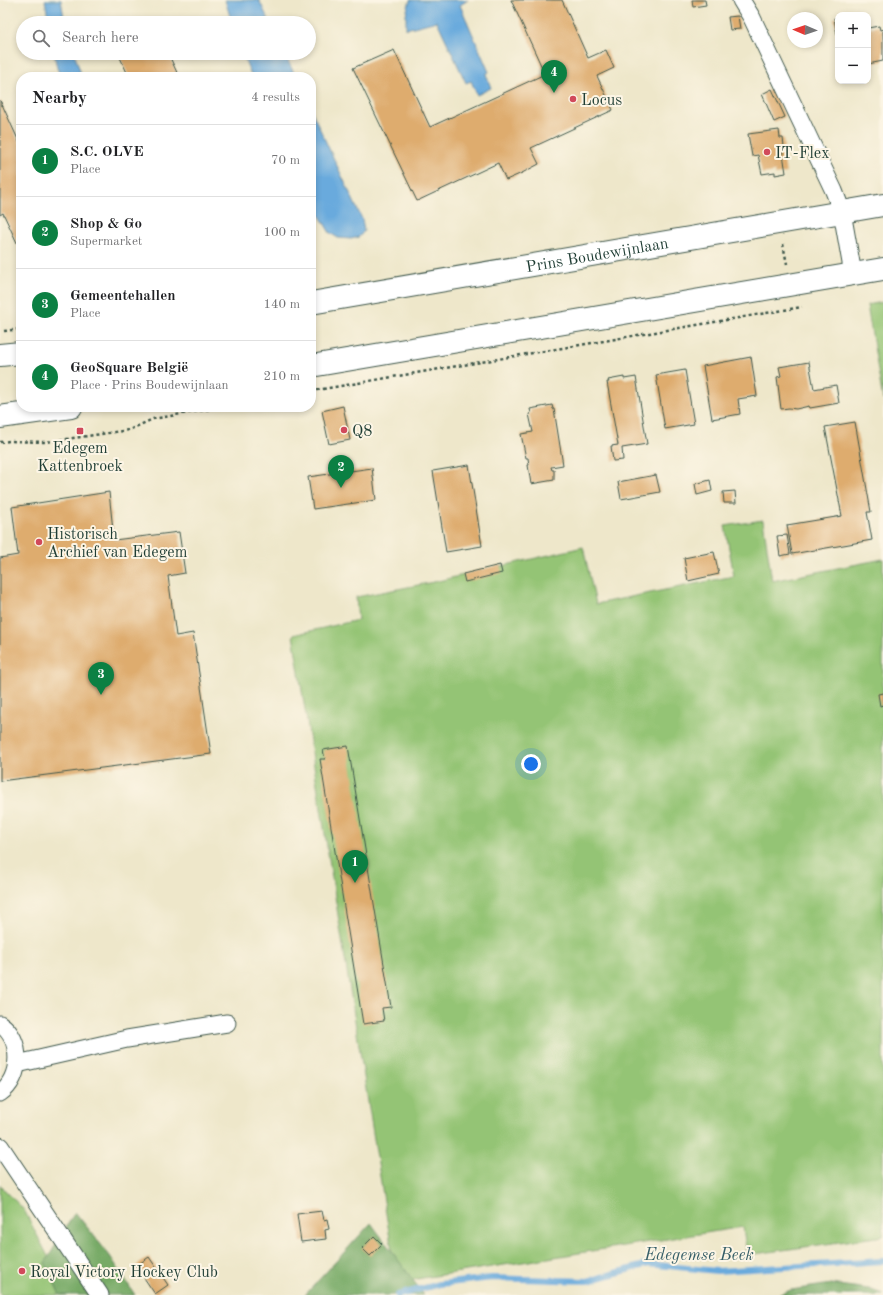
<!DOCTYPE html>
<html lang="en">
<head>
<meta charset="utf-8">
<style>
  body { margin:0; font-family:"Old Standard TT",serif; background:#f2f2f2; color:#202124 }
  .controls { position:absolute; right:12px; top:12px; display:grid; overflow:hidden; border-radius:8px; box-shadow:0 2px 6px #0003 }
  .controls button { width:36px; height:36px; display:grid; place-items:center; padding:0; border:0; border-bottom:1px solid #e0e0e0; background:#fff; color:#202124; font:20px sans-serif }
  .compass { position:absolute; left:787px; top:12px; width:36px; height:36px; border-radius:50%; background:#fff; box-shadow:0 2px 6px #0003; rotate:272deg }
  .you { position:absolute; left:531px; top:764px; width:14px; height:14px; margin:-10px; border:3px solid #fff; border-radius:50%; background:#1a73e8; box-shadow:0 0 0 6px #1a73e833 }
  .badge { display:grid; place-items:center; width:26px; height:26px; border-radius:50%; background:#0b8043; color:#fff; font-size:13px; font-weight:700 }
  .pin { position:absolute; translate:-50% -33px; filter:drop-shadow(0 1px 2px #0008) }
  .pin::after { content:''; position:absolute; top:21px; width:14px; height:12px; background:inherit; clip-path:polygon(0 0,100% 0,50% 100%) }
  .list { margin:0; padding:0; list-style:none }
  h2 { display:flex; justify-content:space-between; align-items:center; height:52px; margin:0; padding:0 16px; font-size:17px }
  h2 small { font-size:13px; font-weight:400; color:#757577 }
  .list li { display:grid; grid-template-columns:26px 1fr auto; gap:12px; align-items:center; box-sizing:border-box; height:72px; padding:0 16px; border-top:1px solid #e0e0e0 }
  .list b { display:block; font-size:15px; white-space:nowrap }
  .list p { margin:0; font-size:13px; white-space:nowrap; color:#757577 }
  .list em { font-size:13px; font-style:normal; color:#757577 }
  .icon { flex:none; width:22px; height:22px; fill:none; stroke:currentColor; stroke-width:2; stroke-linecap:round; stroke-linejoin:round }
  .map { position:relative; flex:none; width:883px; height:1295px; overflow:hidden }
  .search { position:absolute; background:#fff; box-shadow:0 2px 6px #0003; left:16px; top:16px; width:300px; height:44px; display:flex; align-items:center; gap:10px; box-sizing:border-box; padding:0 14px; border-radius:22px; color:#757577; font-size:15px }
  .panel { position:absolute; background:#fff; box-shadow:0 2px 6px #0003; left:16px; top:72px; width:300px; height:340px; border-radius:16px }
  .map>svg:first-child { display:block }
  .green { fill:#94c474; stroke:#5a8054 }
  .forest { fill:#7a6; stroke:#4b744d }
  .water { fill:#69aadd; stroke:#447488 }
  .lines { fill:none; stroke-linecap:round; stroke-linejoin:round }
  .stream { stroke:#69aadd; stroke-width:6 }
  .building { fill:#deac6e }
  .street-casing { stroke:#3e564a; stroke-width:19 }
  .secondary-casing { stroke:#3e564a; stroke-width:24 }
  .path { stroke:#3e564a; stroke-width:2.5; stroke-dasharray:3 3; stroke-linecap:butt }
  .street { stroke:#fff; stroke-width:17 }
  .secondary { stroke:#fff; stroke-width:22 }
  .poi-dot { fill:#d1495b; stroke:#fcf5e5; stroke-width:1.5 }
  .labels { text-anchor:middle; stroke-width:4; stroke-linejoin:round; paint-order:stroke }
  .poi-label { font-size:16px; fill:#1f3d34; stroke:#fcf5e5; text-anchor:start }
  .street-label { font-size:16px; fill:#1f3d34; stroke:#fcf5e5 }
  .water-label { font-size:17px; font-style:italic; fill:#355e67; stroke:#fcf5e5 }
</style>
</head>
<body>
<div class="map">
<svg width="883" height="1295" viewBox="0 0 883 1295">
  <rect width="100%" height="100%" fill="#fcf5e5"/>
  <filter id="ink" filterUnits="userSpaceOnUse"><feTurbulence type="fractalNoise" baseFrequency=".025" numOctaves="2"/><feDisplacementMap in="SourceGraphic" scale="8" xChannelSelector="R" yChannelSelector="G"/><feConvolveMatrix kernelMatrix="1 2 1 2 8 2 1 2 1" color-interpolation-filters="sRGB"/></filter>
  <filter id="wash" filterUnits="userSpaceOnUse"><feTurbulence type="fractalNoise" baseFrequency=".012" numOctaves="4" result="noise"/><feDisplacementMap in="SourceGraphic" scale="16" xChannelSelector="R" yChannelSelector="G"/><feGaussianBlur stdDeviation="0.9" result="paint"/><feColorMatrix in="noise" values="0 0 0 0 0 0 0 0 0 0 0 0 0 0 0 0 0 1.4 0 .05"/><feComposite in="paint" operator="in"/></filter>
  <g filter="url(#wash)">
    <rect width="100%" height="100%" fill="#eee7ca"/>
    <g class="green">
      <path d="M 883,302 L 883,400 L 867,305 Z"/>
      <path d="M 763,520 L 772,581 L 883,559 L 883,1236 L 747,1255 L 743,1227 L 397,1282 L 293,635 L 358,620 L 356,597 L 434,582 L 583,547 L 596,604 L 734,576 L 725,526 Z"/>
      <path d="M 0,1185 L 24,1210 L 68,1295 L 0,1295 Z"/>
    </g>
    <g class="forest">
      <path d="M 75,1212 L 110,1256 L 135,1295 L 60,1295 L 45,1263 Z"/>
      <path d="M 371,1223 L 424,1295 L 305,1295 Z"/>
      <path d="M 831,1284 L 869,1289 L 883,1294 L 883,1295 L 777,1295 L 791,1290 Z"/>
    </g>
    <g class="water">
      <path d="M 45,0 L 61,0 L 65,23 L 49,23 Z"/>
      <path d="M 225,0 L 259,0 L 270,23 L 232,23 Z"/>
      <path d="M 410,0 L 468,0 L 460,5 L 489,72 L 486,74 L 491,88 L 477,95 L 471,81 L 466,83 L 437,21 L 406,29 L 406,14 Z"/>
      <path d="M 54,53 L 74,53 L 82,77 L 61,77 L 57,68 Z"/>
      <path d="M 242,53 L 284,53 L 296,77 L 252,77 Z"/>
      <path d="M 311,110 L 362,219 L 364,231 L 359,237 L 351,239 L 338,238 L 330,233 L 311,201 Z"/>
    </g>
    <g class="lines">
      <path class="stream" d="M 398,1295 L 440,1284 L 492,1278 L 588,1281 L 648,1264 L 717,1271 L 883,1261"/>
    </g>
    <g id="blocks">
      <g class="building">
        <path d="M 511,0 L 562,0 L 588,58 L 606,50 L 614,68 L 597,76 L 613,110 L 531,148 L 539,164 L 522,173 L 506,180 L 498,163 L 417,201 L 353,68 L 394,50 L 430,127 L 545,74 Z"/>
        <path d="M 692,0 L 705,0 L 706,5 L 693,7 Z"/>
        <path d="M 738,16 L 740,29 L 730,30 L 728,17 Z"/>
        <path d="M 834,18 L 838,18 L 838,34 L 837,34 Z"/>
        <path d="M 879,26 L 880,30 L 883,29 L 883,61 L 868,64 L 868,28 Z"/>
        <path d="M 118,53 L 168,53 L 179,77 L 129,77 Z"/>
        <path d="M 772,89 L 785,117 L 774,122 L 762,94 Z"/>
        <path d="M 0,100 L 21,146 L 21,246 L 19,247 L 3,213 L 0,215 Z"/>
        <path d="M 779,130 L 780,138 L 783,138 L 784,147 L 782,148 L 786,173 L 775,175 L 775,172 L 762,174 L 758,155 L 752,156 L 748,134 Z"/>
        <path d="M 751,357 L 757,396 L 738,399 L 740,414 L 712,419 L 703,366 Z"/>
        <path d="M 809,362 L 814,389 L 836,385 L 839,403 L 810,408 L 809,406 L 796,409 L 789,408 L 781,409 L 777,377 L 781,376 L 779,367 Z"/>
        <path d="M 685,370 L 694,424 L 665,429 L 656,375 Z"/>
        <path d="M 624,377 L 624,379 L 636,377 L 647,444 L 622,448 L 623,460 L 613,461 L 611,446 L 618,445 L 607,382 L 609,382 L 608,380 Z"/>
        <path d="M 552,405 L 553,409 L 554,409 L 563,465 L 551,467 L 552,470 L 554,470 L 554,480 L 531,484 L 528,465 L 529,465 L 528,458 L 526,458 L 521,434 L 533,432 L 529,414 L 531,413 L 530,409 Z"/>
        <path d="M 343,406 L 350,440 L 329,444 L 322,411 Z"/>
        <path d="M 855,422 L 871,512 L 867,512 L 872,540 L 792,554 L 787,525 L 842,516 L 825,427 Z"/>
        <path d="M 469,465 L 482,546 L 446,552 L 433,471 Z"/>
        <path d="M 372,468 L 376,500 L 313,509 L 308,477 Z"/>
        <path d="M 656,475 L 660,492 L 621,499 L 618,482 Z"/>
        <path d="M 710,480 L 712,491 L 697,495 L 695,484 Z"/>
        <path d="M 735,491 L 736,503 L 724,503 L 723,492 Z"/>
        <path d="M 109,492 L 114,540 L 179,532 L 185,573 L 168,576 L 176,636 L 193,633 L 211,754 L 0,781 L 0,558 L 18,555 L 12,507 Z"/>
        <path d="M 787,535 L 790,554 L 780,556 L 777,536 Z"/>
        <path d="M 714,552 L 719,574 L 688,581 L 684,558 Z"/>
        <path d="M 500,565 L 502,573 L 465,582 L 463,574 Z"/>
        <path d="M 883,693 L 883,705 L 880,706 L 878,694 Z"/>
        <path d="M 348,746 L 391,1007 L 382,1008 L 384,1021 L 363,1024 L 320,759 L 325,759 L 323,750 Z"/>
        <path d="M 322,1211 L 324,1220 L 327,1219 L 329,1229 L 325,1230 L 326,1239 L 301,1242 L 297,1214 Z"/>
        <path d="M 374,1236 L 382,1244 L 370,1256 L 362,1248 Z"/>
        <path d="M 149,1257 L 168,1285 L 155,1294 L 136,1266 Z"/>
      </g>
    </g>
  </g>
  <g filter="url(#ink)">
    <use href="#blocks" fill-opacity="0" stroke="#3e564a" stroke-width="1"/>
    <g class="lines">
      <g class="street-casing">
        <g id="street">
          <path d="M 741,0 L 752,18 L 834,191 L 842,212 L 853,274"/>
          <path d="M 0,1024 C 23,1039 22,1078 0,1093"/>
          <path d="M 17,1064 L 127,1039 L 227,1023"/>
          <path d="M 0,1146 L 100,1295"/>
        </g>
      </g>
      <g class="secondary-casing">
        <g id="secondary">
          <path id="s1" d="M 311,303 L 883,205"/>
          <path d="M 0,355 L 21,353"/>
          <path d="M 311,366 L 883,269"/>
          <path d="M 0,417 L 71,407"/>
        </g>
      </g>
      <g class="path">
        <path d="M 783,244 L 787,264"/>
        <path d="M 4,331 L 21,329"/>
        <path d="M 311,391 L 802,307"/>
        <path d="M 0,442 L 10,441 L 46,442 L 129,430 L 153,419 L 221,407"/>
      </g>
      <use href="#street" class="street"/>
      <use href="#secondary" class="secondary"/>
    </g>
  </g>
  <g class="poi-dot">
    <circle cx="573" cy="99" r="4"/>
    <circle cx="767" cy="152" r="4"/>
    <circle cx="344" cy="430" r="4"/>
    <rect x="76" y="427" width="8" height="8" rx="2"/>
    <circle cx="39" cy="542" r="4"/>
    <circle cx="22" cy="1271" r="4"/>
  </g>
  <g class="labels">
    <g class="poi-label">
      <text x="581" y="105">Locus</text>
      <text x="775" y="158">IT-Flex</text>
      <text x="352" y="436">Q8</text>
      <text x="80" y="453" text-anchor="middle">Edegem<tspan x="80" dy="18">Kattenbroek</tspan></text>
      <text x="47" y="539">Historisch<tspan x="47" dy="18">Archief van Edegem</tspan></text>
      <text x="30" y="1277">Royal Victory Hockey Club</text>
    </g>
    <g class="street-label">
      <text dy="6" stroke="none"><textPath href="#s1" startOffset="290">Prins Boudewijnlaan</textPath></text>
    </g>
    <g class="water-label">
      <text x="699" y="1260">Edegemse Beek</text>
    </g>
  </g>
</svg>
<div class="controls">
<button>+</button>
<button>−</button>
</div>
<svg class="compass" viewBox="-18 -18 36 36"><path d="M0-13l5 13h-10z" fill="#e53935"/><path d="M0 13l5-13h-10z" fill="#757577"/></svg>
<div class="you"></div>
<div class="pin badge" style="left:355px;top:883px">1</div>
<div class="pin badge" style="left:341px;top:488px">2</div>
<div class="pin badge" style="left:101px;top:695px">3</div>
<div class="pin badge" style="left:554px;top:93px">4</div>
<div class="search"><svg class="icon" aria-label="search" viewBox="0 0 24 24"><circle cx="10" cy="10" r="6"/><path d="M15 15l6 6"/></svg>Search here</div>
<section class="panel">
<h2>Nearby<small>4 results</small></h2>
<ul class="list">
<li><span class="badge">1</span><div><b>S.C. OLVE</b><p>Place</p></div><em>70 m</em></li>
<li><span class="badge">2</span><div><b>Shop &amp; Go</b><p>Supermarket</p></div><em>100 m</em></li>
<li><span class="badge">3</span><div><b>Gemeentehallen</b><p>Place</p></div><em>140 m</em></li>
<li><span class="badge">4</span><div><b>GeoSquare België</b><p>Place · Prins Boudewijnlaan</p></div><em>210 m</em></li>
</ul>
</section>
</div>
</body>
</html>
